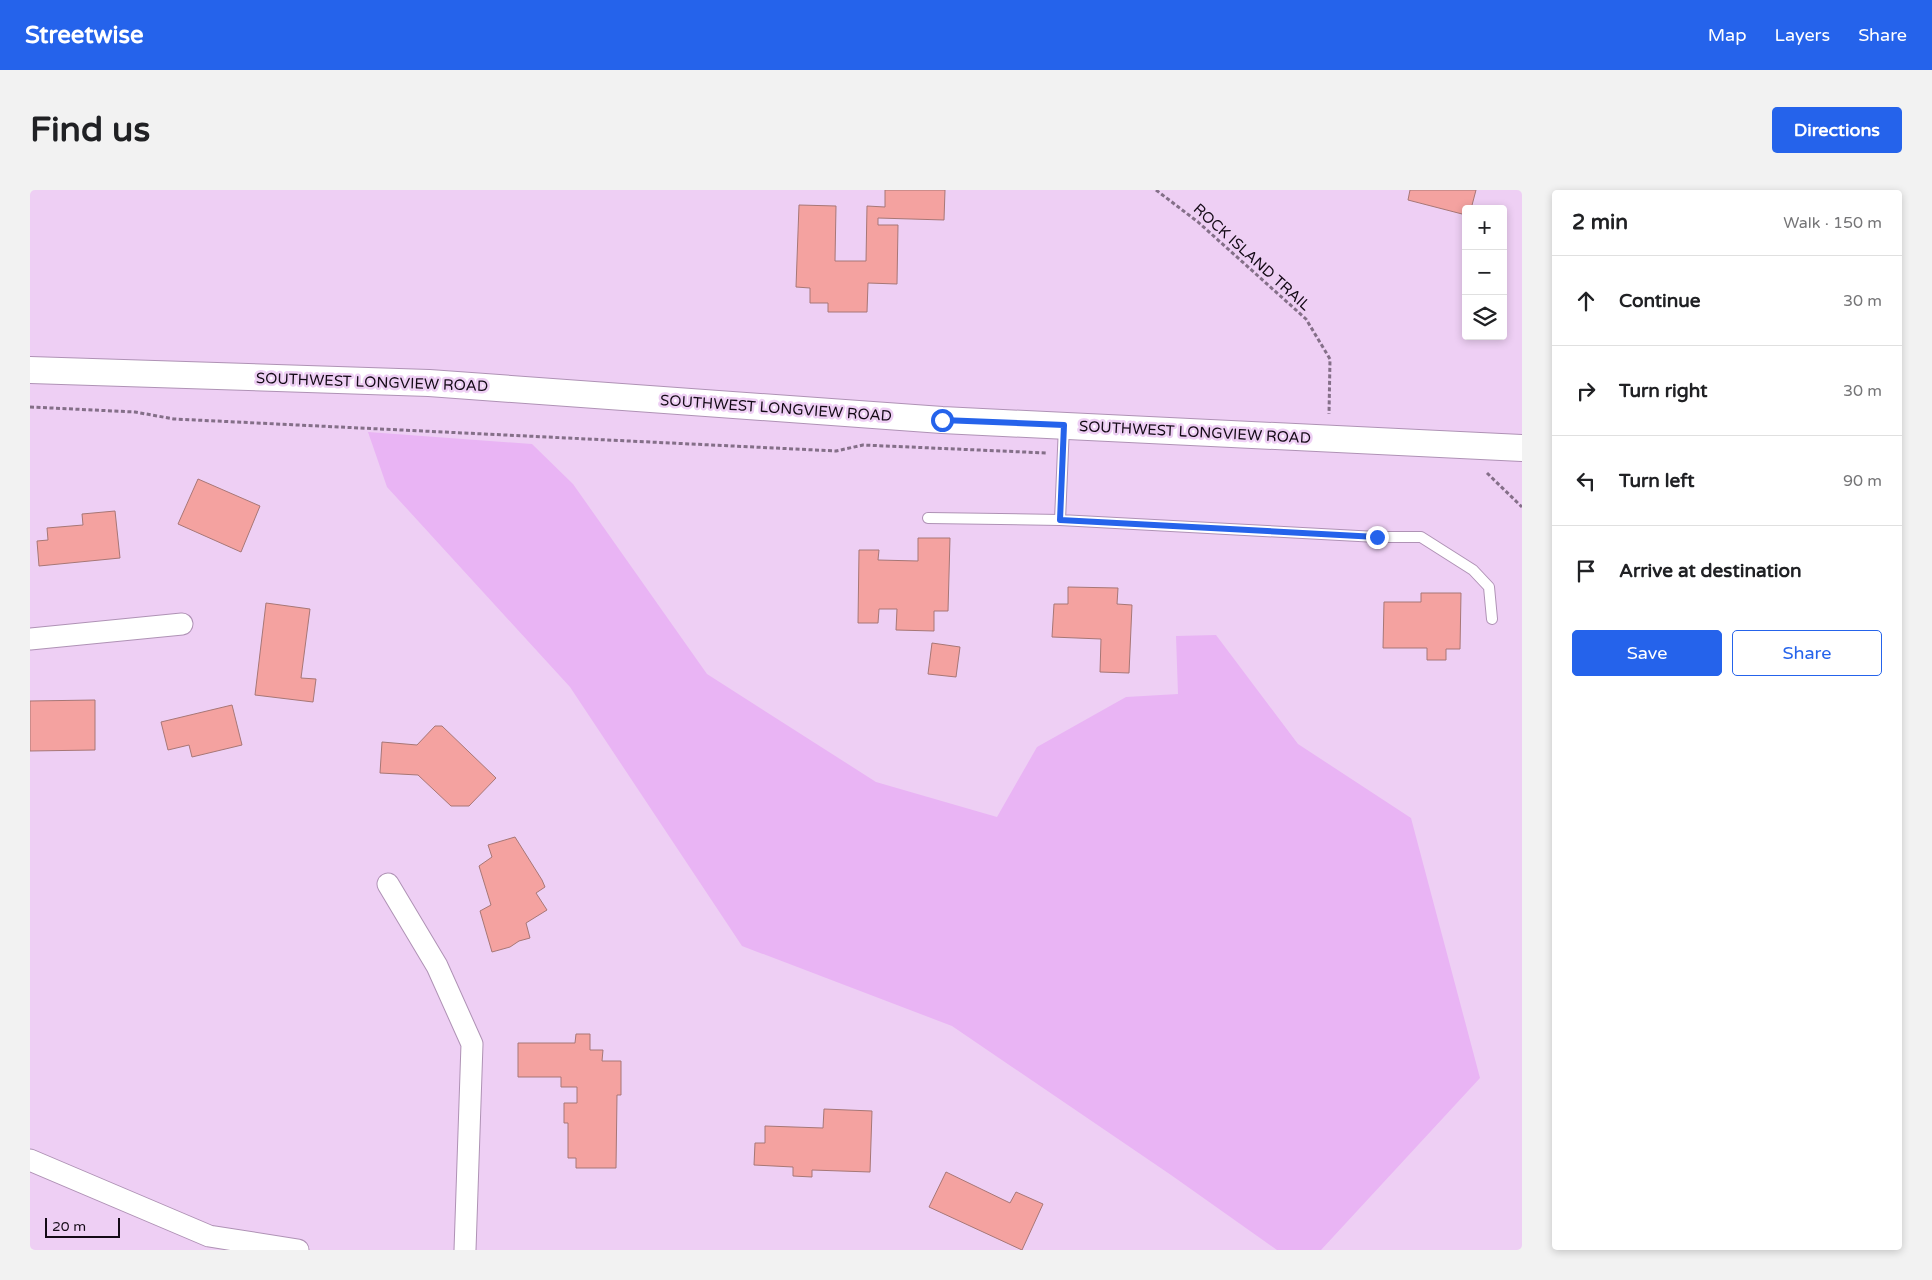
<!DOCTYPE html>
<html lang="en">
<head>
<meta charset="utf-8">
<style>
  body { margin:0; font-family:"Varela Round",sans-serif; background:#f2f2f2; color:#202124 }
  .controls { position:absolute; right:15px; top:15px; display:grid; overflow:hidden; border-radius:5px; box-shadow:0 2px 8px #0003 }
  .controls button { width:45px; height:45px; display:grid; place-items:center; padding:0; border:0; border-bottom:1px solid #e0e0e0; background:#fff; color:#202124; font:25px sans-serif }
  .scale { position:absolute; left:15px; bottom:12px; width:75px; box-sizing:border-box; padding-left:5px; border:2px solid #140a16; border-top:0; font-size:14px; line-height:18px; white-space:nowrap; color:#140a16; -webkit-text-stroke:4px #eecff4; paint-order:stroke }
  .stop { position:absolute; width:15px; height:15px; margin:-11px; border:4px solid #2563eb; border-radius:50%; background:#fff }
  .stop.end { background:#2563eb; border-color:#fff; box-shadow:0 1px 5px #0008 }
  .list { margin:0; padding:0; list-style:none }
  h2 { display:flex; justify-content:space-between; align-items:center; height:65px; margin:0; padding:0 20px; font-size:21px }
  h2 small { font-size:16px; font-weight:400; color:#757577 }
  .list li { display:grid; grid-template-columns:32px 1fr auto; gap:15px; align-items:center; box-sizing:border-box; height:90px; padding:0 20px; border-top:1px solid #e0e0e0 }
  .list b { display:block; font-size:19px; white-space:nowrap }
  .list em { font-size:16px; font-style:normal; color:#757577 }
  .actions { display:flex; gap:10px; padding:15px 20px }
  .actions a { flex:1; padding:11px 0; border:1px solid #2563eb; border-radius:5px; text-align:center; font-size:18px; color:#2563eb }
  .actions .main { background:#2563eb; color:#fff }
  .icon { flex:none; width:28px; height:28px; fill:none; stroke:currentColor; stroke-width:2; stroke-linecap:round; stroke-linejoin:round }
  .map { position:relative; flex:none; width:1492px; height:1060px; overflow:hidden; border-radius:5px }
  header { display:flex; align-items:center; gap:30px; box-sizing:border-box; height:70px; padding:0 25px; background:#2563eb; color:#fff }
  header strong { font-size:24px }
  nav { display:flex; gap:28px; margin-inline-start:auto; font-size:18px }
  .intro { display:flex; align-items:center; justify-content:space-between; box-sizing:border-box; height:120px; padding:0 30px }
  h1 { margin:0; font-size:35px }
  .button { padding:12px 22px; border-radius:5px; background:#2563eb; color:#fff; font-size:18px; font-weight:700 }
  main { display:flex; gap:30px; padding:0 30px }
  aside { flex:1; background:#fff; border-radius:5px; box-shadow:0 2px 8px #0003 }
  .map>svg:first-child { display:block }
  .green { fill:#e9b4f4 }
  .building { fill:#f4a2a0; stroke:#a77776 }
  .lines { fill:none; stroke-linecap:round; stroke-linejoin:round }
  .service-casing { stroke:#af92b5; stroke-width:12 }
  .minor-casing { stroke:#af92b5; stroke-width:23 }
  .tertiary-casing { stroke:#af92b5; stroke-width:28 }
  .path { stroke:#846f88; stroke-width:3; stroke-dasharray:4 2.5; stroke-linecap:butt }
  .service { stroke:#fff; stroke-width:10 }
  .minor { stroke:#fff; stroke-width:21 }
  .tertiary { stroke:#fff; stroke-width:26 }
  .route { stroke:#2563eb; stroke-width:6 }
  .labels { text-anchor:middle; stroke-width:5; stroke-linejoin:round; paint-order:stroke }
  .street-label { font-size:15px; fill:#140a16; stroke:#eecff4 }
</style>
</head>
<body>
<header>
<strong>Streetwise</strong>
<nav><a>Map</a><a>Layers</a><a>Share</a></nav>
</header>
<div class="intro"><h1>Find us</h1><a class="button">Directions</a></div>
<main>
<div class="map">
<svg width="1492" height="1060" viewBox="0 0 1492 1060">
  <rect width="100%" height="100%" fill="#eecff4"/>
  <path class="green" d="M 338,242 L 502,254 L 543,294 L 677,484 L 846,592 L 967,627 L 1007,557 L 1096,507 L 1148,504 L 1146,446 L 1186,445 L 1268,554 L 1381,628 L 1450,888 L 1291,1060 L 1247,1060 L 1141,985 L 922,836 L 712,756 L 540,497 L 357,297 Z"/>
  <g class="building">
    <path d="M 855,0 L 915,0 L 914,30 L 848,28 L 848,35 L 868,35 L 867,94 L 838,93 L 837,122 L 798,122 L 798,113 L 780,113 L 780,98 L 766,97 L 769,15 L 806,16 L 805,71 L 836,71 L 837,16 L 855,17 Z"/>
    <path d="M 1380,0 L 1446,0 L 1441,19 L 1436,19 L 1436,25 L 1378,10 Z"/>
    <path d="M 168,289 L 230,316 L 211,362 L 148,334 Z"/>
    <path d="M 85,321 L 90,368 L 9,376 L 7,351 L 18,350 L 17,338 L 53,335 L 52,324 Z"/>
    <path d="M 888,348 L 920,348 L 918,421 L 904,421 L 904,441 L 866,440 L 867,419 L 849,419 L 848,433 L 828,433 L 829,360 L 849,360 L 848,370 L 888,371 Z"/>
    <path d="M 1038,397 L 1088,398 L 1087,414 L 1102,415 L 1099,483 L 1070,482 L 1071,449 L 1022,447 L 1024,414 L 1038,414 Z"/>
    <path d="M 1391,403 L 1431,403 L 1430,459 L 1416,459 L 1416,470 L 1397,470 L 1397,458 L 1353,458 L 1354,412 L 1391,412 Z"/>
    <path d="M 236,413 L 280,419 L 271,488 L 286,489 L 283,512 L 225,505 Z"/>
    <path d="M 902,453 L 930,457 L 926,487 L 898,484 Z"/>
    <path d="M 65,510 L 65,560 L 0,561 L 0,511 Z"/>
    <path d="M 202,515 L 212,555 L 162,567 L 159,555 L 138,560 L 131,532 Z"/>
    <path d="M 405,536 L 412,536 L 466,588 L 439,616 L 421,616 L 388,585 L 350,583 L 352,552 L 387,555 Z"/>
    <path d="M 485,647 L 512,690 L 515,697 L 506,703 L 517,720 L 496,733 L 500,748 L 489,751 L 480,757 L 462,762 L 450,721 L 461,715 L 449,676 L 462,667 L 458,655 Z"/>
    <path d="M 546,844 L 560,844 L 560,860 L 573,860 L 572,871 L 591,871 L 591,905 L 587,905 L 586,978 L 546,978 L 546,968 L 538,968 L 538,933 L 534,933 L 534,913 L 547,913 L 547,897 L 531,897 L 531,887 L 488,887 L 488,853 L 545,853 Z"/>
    <path d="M 794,919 L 842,921 L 840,982 L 782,980 L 782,987 L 763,986 L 763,977 L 724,975 L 725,953 L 735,953 L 735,936 L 793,938 Z"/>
    <path d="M 916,982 L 980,1013 L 986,1002 L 1013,1014 L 992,1060 L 899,1017 Z"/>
  </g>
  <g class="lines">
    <g class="service-casing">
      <g id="service">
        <path d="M 1034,236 L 1030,330 L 1347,347 L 1391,347 L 1443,380 L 1459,397 L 1462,429"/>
        <path d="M 898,328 L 1030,330"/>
      </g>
    </g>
    <g class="minor-casing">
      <g id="minor">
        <path d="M 0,449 L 152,434"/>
        <path d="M 358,694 L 407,776 L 442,854 L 435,1060"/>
        <path d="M 0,970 L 179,1046 L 268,1060"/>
      </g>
    </g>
    <g class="tertiary-casing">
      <path id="tertiary" d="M 0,180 L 399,193 L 912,230 L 1492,258"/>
    </g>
    <g class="path">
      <path d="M 1126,0 L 1168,32 L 1276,129 L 1300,169 L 1299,224"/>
      <path d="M 0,217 L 105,222 L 144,229 L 806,261 L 833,255 L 1017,263"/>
      <path d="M 1457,283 L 1492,317"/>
    </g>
    <use href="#service" class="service"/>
    <use href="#minor" class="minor"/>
    <use href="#tertiary" class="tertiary"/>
  </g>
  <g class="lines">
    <path class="route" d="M 912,230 L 1034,235 L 1030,330 L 1347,347"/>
  </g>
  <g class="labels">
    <g class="street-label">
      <text transform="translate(1222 67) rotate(42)" y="5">ROCK ISLAND TRAIL</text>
      <text transform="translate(342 192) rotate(2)" y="5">SOUTHWEST LONGVIEW ROAD</text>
      <text transform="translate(746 218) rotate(4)" y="5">SOUTHWEST LONGVIEW ROAD</text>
      <text transform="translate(1165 242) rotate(3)" y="5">SOUTHWEST LONGVIEW ROAD</text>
    </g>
  </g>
</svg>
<div class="controls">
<button>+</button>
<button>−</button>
<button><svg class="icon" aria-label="layers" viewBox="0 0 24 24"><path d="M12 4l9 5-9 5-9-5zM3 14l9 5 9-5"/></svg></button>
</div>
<div class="scale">20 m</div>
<div class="stop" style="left:912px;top:230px"></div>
<div class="stop end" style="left:1347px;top:347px"></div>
</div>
<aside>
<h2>2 min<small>Walk · 150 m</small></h2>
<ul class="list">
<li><svg class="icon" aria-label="ahead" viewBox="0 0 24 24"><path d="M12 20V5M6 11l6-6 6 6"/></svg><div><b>Continue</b></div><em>30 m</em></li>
<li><svg class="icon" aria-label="right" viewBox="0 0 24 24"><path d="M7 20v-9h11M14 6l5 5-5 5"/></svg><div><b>Turn right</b></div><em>30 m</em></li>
<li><svg class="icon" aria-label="left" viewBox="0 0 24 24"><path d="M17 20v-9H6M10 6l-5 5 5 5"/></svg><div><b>Turn left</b></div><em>90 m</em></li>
<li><svg class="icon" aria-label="arrive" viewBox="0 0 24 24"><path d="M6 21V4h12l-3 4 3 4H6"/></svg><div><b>Arrive at destination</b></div></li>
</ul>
<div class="actions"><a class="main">Save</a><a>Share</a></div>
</aside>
</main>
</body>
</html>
